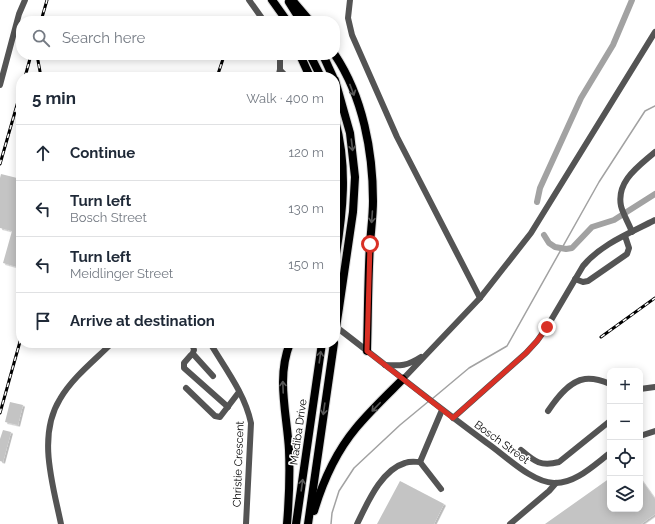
<!DOCTYPE html>
<html lang="en">
<head>
<meta charset="utf-8">
<style>
  body { margin:0; font-family:Raleway,sans-serif; background:#f2f2f3; color:#1f2937 }
  .controls { position:absolute; right:12px; bottom:12px; display:grid; overflow:hidden; border-radius:8px; box-shadow:0 2px 10px #0003 }
  .controls button { width:36px; height:36px; display:grid; place-items:center; padding:0; border:0; border-bottom:1px solid #e0e1e3; background:#fff; color:#1f2937; font:20px sans-serif }
  .stop { position:absolute; width:12px; height:12px; margin:-9px; border:3px solid #d93025; border-radius:50%; background:#fff }
  .stop.end { background:#d93025; border-color:#fff; box-shadow:0 1px 4px #0008 }
  .list { margin:0; padding:0; list-style:none }
  h2 { display:flex; justify-content:space-between; align-items:center; height:52px; margin:0; padding:0 16px; font-size:17px }
  h2 small { font-size:13px; font-weight:400; color:#747a83 }
  .list li { display:grid; grid-template-columns:26px 1fr auto; gap:12px; align-items:center; box-sizing:border-box; height:56px; padding:0 16px; border-top:1px solid #e0e1e3 }
  .list b { display:block; font-size:15px; white-space:nowrap }
  .list p { margin:0; font-size:13px; white-space:nowrap; color:#747a83 }
  .list em { font-size:13px; font-style:normal; color:#747a83 }
  .icon { flex:none; width:22px; height:22px; fill:none; stroke:currentColor; stroke-width:2; stroke-linecap:round; stroke-linejoin:round }
  .map { position:relative; flex:none; width:655px; height:524px; overflow:hidden }
  .search { position:absolute; background:#fff; box-shadow:0 2px 10px #0003; left:16px; top:16px; width:324px; height:44px; display:flex; align-items:center; gap:10px; box-sizing:border-box; padding:0 14px; border-radius:16px; color:#747a83; font-size:15px }
  .panel { position:absolute; background:#fff; box-shadow:0 2px 10px #0003; left:16px; top:72px; width:324px; height:276px; border-radius:16px }
  .map>svg:first-child { display:block }
  .lines { fill:none; stroke-linecap:round; stroke-linejoin:round }
  .stream { stroke:#a2a2a2; stroke-width:1.5 }
  .canal { stroke:#a2a2a2; stroke-width:6 }
  .building { fill:#c4c4c4; filter:url(#shadow) }
  .major-casing { stroke:#dbdbdb; stroke-width:10 }
  .minor { stroke:#545454; stroke-width:6 }
  .major { stroke:#000; stroke-width:8 }
  .rail-casing { stroke:#000; stroke-width:3 }
  .rail { stroke:#fff; stroke-width:1.5; stroke-dasharray:4.5; stroke-linecap:butt }
  .major-bridge-casing { stroke:#dbdbdb; stroke-width:10; stroke-linecap:butt }
  .major-bridge { stroke:#000; stroke-width:8 }
  .oneway { stroke:#595959 }
  .route { stroke:#d93025; stroke-width:5 }
  .labels { text-anchor:middle; stroke-width:3; stroke-linejoin:round; paint-order:stroke }
  .street-label { font-size:11px; fill:#000; stroke:#fff }
</style>
</head>
<body>
<div class="map">
<svg width="655" height="524" viewBox="0 0 655 524">
  <defs>
    <filter id="shadow"><feDropShadow dx="2" dy="1.5" stdDeviation="0" flood-color="#0004"/></filter>
  </defs>
  <rect width="100%" height="100%" fill="#fff"/>
  <g class="lines">
    <g class="stream">
      <path d="M 432,399 L 469,368 L 507,346 L 599,182 L 645,111 L 655,106"/>
      <path d="M 331,524 L 332,513 L 339,491 L 354,468 L 400,425 L 429,401"/>
    </g>
    <g class="canal">
      <path d="M 537,202 L 540,188 L 581,98 L 613,45 L 632,0"/>
      <path d="M 544,235 L 549,243 L 555,247 L 566,249 L 572,248 L 592,227 L 614,220 L 655,194"/>
    </g>
  </g>
  <g class="building">
    <path d="M 1,174 L 21,179 L 21,268 L 3,263 L 12,231 L 0,228 L 0,178 Z"/>
    <path d="M 10,402 L 23,405 L 18,425 L 5,422 Z"/>
    <path d="M 3,430 L 11,432 L 3,462 L 0,461 L 0,439 Z"/>
    <path d="M 610,478 L 610,509 L 640,509 L 640,478 L 655,499 L 655,514 L 641,524 L 545,524 Z"/>
    <path d="M 400,481 L 444,504 L 434,524 L 377,524 Z"/>
  </g>
  <g class="lines">
    <g class="major-casing">
      <g id="major">
        <path d="M 272,0 L 287,21"/>
        <path d="M 292,0 L 310,21"/>
        <path d="M 289,2 L 301,21"/>
        <path d="M 300,55 L 310,77"/>
        <path d="M 310,55 L 321,77"/>
        <path d="M 323,55 L 333,77"/>
        <path d="M 335,55 C 363,97 373,152 373,201 C 373,215 371,230 370,244 C 368,279 368,315 367,351"/>
        <path d="M 335,80 L 350,133 L 355,177 L 353,212 L 339,308"/>
        <path d="M 335,120 C 348,167 343,213 335,260"/>
        <path d="M 314,511 C 323,481 336,452 356,428 C 370,411 387,395 403,379"/>
        <path d="M 287,524 C 289,500 290,474 289,450 C 287,414 276,378 290,343"/>
        <path d="M 296,524 L 322,343"/>
        <path d="M 308,524 L 334,343"/>
      </g>
    </g>
    <g class="minor">
      <path d="M 249,0 L 264,21"/>
      <path d="M 350,0 L 348,18 L 352,35 L 397,137 L 480,298"/>
      <path d="M 280,70 L 287,77"/>
      <path d="M 278,77 L 280,70 L 280,55"/>
      <path d="M 0,85 L 19,14 L 25,0"/>
      <path d="M 632,232 C 629,224 623,214 621,206 C 616,181 639,166 655,152"/>
      <path d="M 575,279 L 583,282 L 588,281 L 627,254 L 629,248 L 625,236"/>
      <path d="M 335,326 C 386,365 435,405 487,443 C 506,456 531,482 554,483 C 575,484 594,465 610,453"/>
      <path d="M 192,343 L 194,350 L 192,355"/>
      <path d="M 210,343 C 225,368 245,394 251,423 L 246,524"/>
      <path d="M 385,365 C 401,366 407,366 421,357"/>
      <path d="M 213,376 L 194,355 L 191,355 L 184,363 L 184,368 L 228,407"/>
      <path d="M 403,379 L 480,298 L 531,233 L 655,32"/>
      <path d="M 186,388 L 215,416 L 220,417 L 239,392"/>
      <path d="M 640,389 L 655,387"/>
      <path d="M 548,411 C 556,399 569,381 585,379 C 593,378 603,381 610,384"/>
      <path d="M 453,418 L 526,353 L 537,341 L 547,327 L 583,266 C 601,244 630,233 655,220"/>
      <path d="M 640,436 L 655,431"/>
      <path d="M 521,450 C 534,461 540,467 559,462 L 610,421"/>
      <path d="M 420,462 L 442,410"/>
      <path d="M 61,524 C 53,485 37,436 60,399 C 73,377 95,360 112,343"/>
      <path d="M 357,524 C 367,504 381,470 405,463 C 410,461 415,462 420,462 L 441,489"/>
      <path d="M 510,524 L 549,491 L 556,483"/>
    </g>
    <use href="#major" class="major"/>
    <g class="rail-casing">
      <g id="rail">
        <path d="M 41,21 L 47,0"/>
        <path d="M 37,55 L 41,77"/>
        <path d="M 25,77 L 31,55"/>
        <path d="M 217,77 L 223,59"/>
        <path d="M 0,164 L 21,91"/>
        <path d="M 601,337 L 655,298"/>
        <path d="M 0,413 L 21,338"/>
      </g>
    </g>
    <use href="#rail" class="rail"/>
    <g class="major-bridge-casing">
      <path id="major-bridge" d="M 335,334 L 339,308"/>
    </g>
    <use href="#major-bridge" class="major-bridge"/>
  </g>
  <defs><path id="oneway-shaft" d="M-6 0H5M1.5-3L5.5 0L1.5 3" fill="none" stroke-width="1.6" stroke-linecap="round" stroke-linejoin="round"/></defs>
  <g class="oneway">
    <use href="#oneway-shaft" transform="translate(352 90) rotate(69)"/>
    <use href="#oneway-shaft" transform="translate(352 145) rotate(83)"/>
    <use href="#oneway-shaft" transform="translate(372 217) rotate(94)"/>
    <use href="#oneway-shaft" transform="translate(320 357) rotate(-82)"/>
    <use href="#oneway-shaft" transform="translate(283 387) rotate(-92)"/>
    <use href="#oneway-shaft" transform="translate(376 407) rotate(134)"/>
    <use href="#oneway-shaft" transform="translate(324 409) rotate(98)"/>
    <use href="#oneway-shaft" transform="translate(302 485) rotate(-82)"/>
  </g>
  <g class="lines">
    <path class="route" d="M 370,244 L 367,351 L 453,418 L 526,353 L 537,341 L 547,327"/>
  </g>
  <g class="labels">
    <g class="street-label">
      <text transform="translate(298 432) rotate(-82)" y="4">Madiba Drive</text>
      <text transform="translate(502 442) rotate(36)" y="4">Bosch Street</text>
      <text transform="translate(238 464) rotate(-88)" y="4">Christie Crescent</text>
    </g>
  </g>
</svg>
<div class="controls">
<button>+</button>
<button>−</button>
<button><svg class="icon" aria-label="locate" viewBox="0 0 24 24"><circle cx="12" cy="12" r="6"/><path d="M12 2v4M12 18v4M2 12h4M18 12h4"/></svg></button>
<button><svg class="icon" aria-label="layers" viewBox="0 0 24 24"><path d="M12 4l9 5-9 5-9-5zM3 14l9 5 9-5"/></svg></button>
</div>
<div class="stop" style="left:370px;top:244px"></div>
<div class="stop end" style="left:547px;top:327px"></div>
<div class="search"><svg class="icon" aria-label="search" viewBox="0 0 24 24"><circle cx="10" cy="10" r="6"/><path d="M15 15l6 6"/></svg>Search here</div>
<section class="panel">
<h2>5 min<small>Walk · 400 m</small></h2>
<ul class="list">
<li><svg class="icon" aria-label="ahead" viewBox="0 0 24 24"><path d="M12 20V5M6 11l6-6 6 6"/></svg><div><b>Continue</b></div><em>120 m</em></li>
<li><svg class="icon" aria-label="left" viewBox="0 0 24 24"><path d="M17 20v-9H6M10 6l-5 5 5 5"/></svg><div><b>Turn left</b><p>Bosch Street</p></div><em>130 m</em></li>
<li><svg class="icon" aria-label="left" viewBox="0 0 24 24"><path d="M17 20v-9H6M10 6l-5 5 5 5"/></svg><div><b>Turn left</b><p>Meidlinger Street</p></div><em>150 m</em></li>
<li><svg class="icon" aria-label="arrive" viewBox="0 0 24 24"><path d="M6 21V4h12l-3 4 3 4H6"/></svg><div><b>Arrive at destination</b></div></li>
</ul>
</section>
</div>
</body>
</html>
